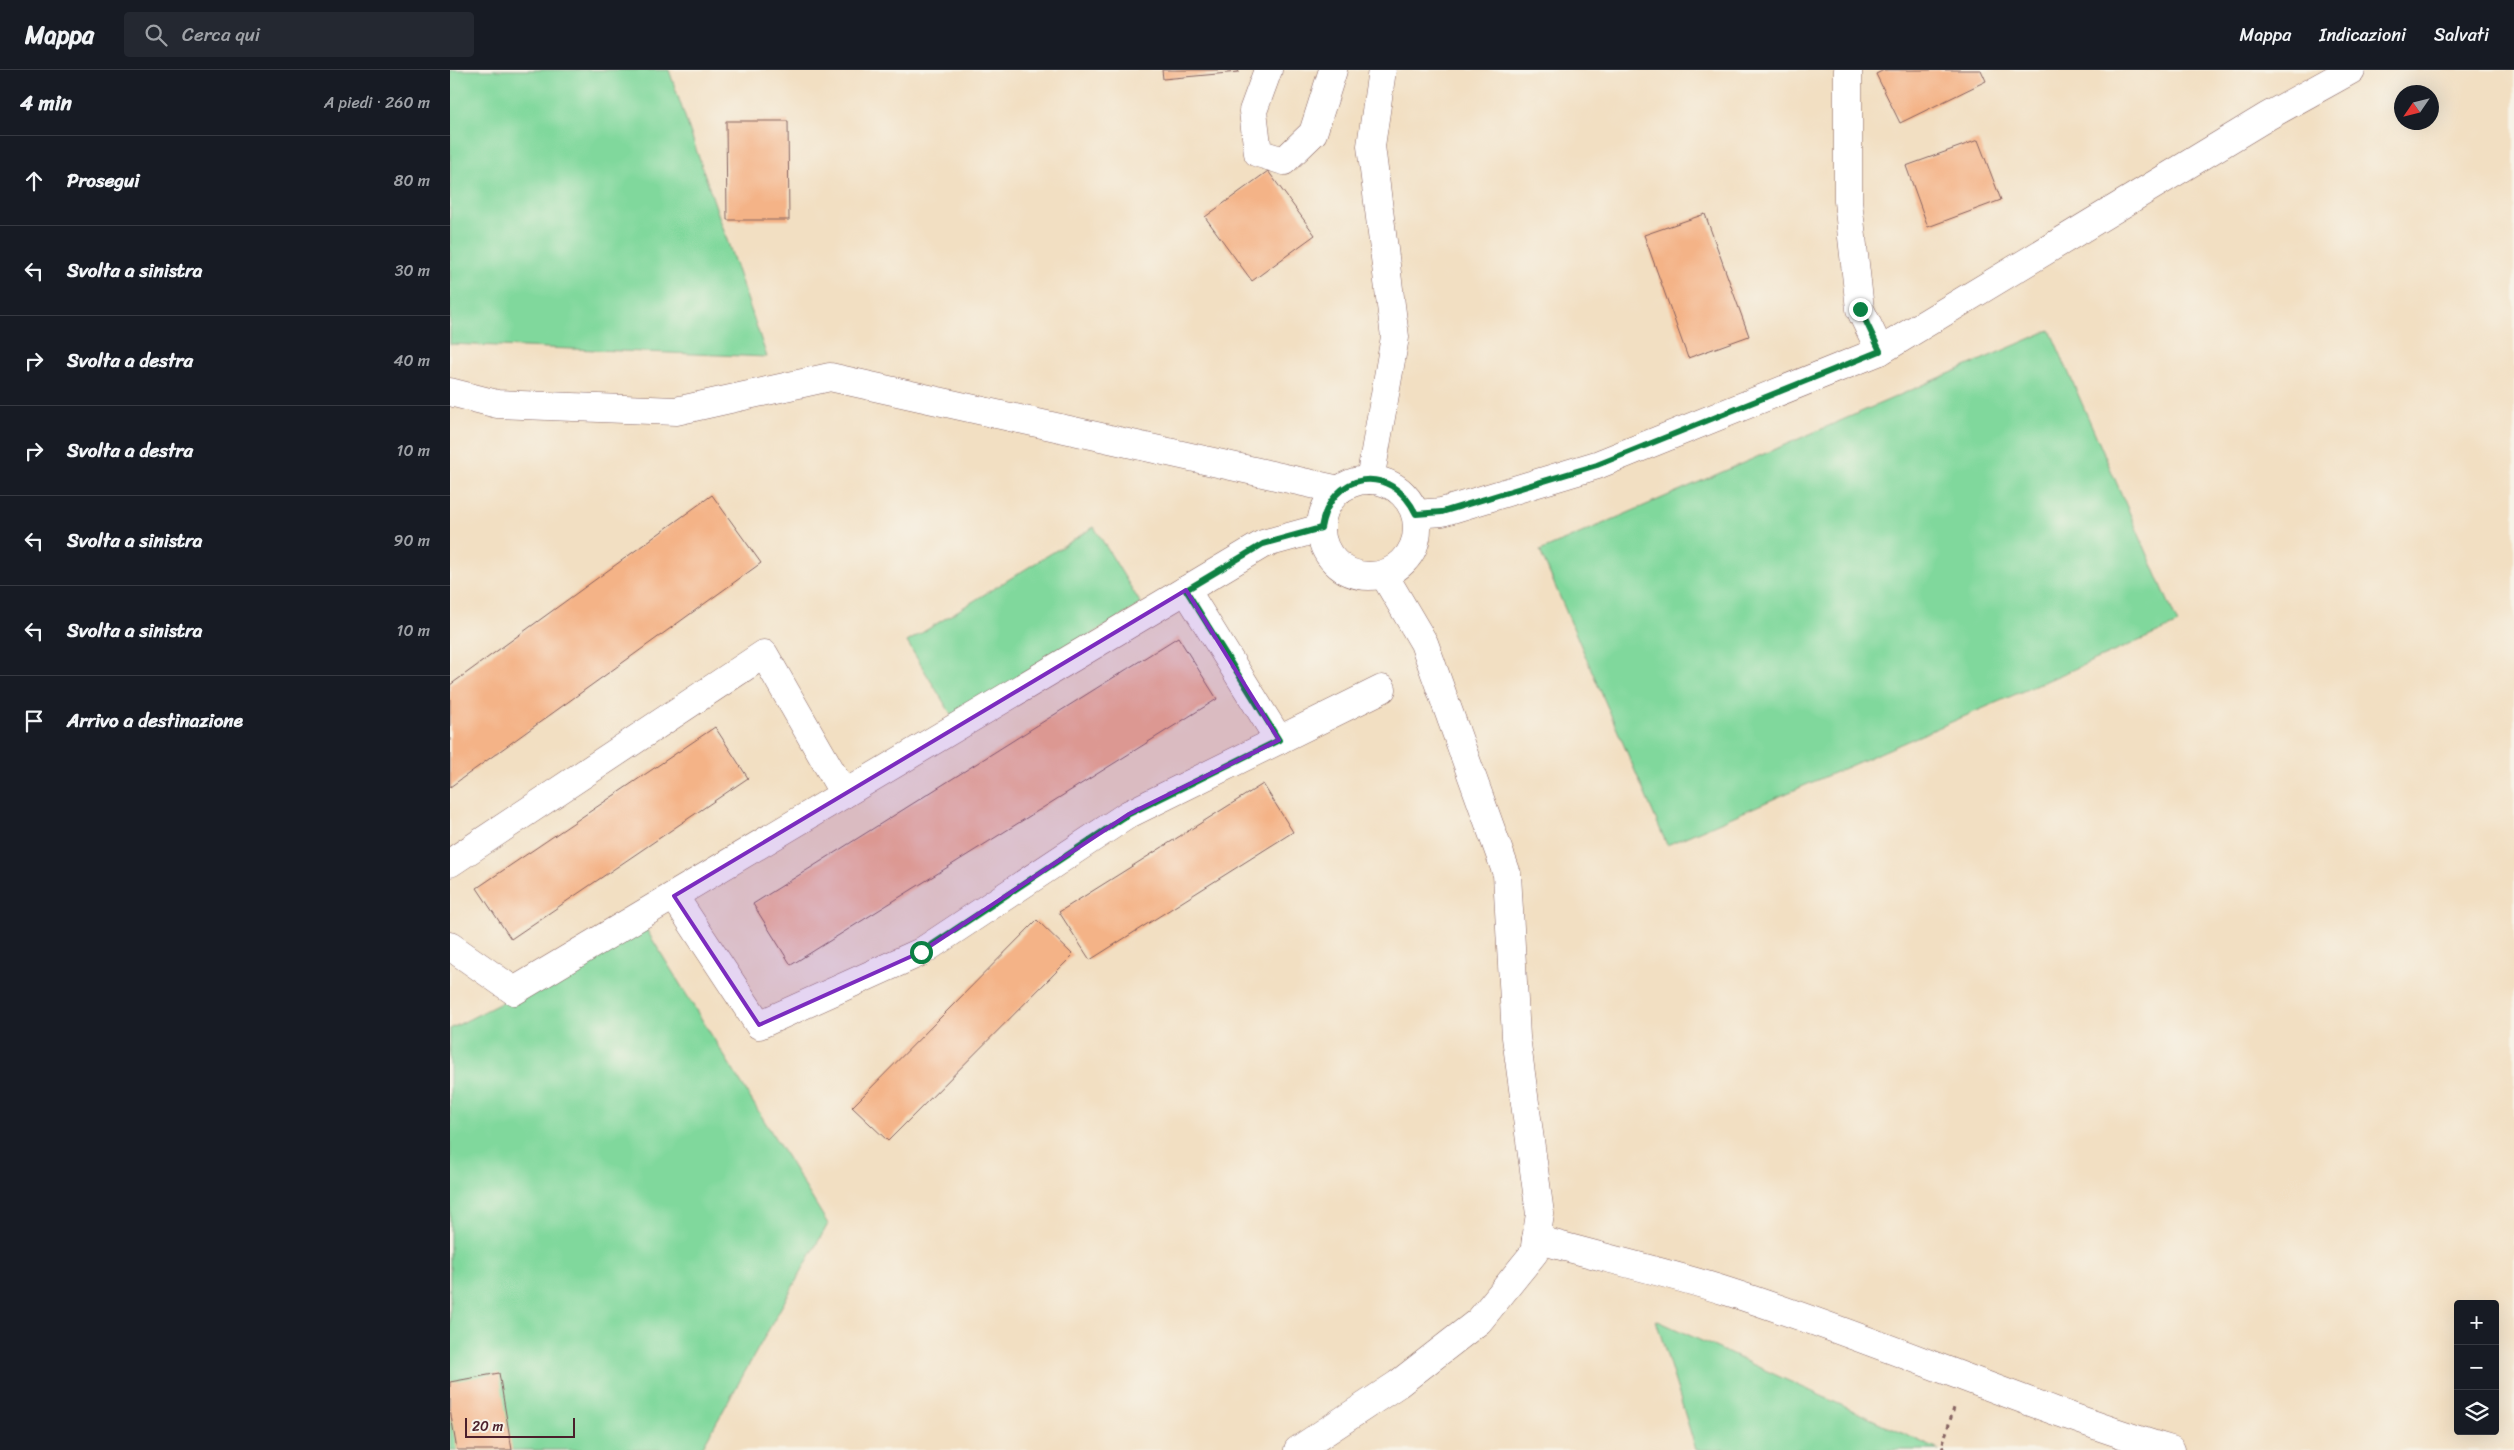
<!DOCTYPE html>
<html lang="it">
<head>
<meta charset="utf-8">
<style>
  body { margin:0; font-family:Sriracha,sans-serif; background:#242831; color:#f1f3f6 }
  .controls { position:absolute; right:15px; bottom:15px; display:grid; overflow:hidden; border-radius:5px; box-shadow:0 5px 20px #0002 }
  .controls button { width:45px; height:45px; display:grid; place-items:center; padding:0; border:0; border-bottom:1px solid #363941; background:#171b24; color:#f1f3f6; font:25px sans-serif }
  .compass { position:absolute; left:1944px; top:15px; width:45px; height:45px; border-radius:50%; background:#171b24; box-shadow:0 5px 20px #0002; rotate:235deg }
  .scale { position:absolute; left:15px; bottom:12px; width:110px; box-sizing:border-box; padding-left:5px; border:2px solid #4a1f2b; border-top:0; font-size:14px; line-height:18px; white-space:nowrap; color:#4a1f2b; -webkit-text-stroke:4px #f7f3e8; paint-order:stroke }
  .stop { position:absolute; width:15px; height:15px; margin:-11px; border:4px solid #0b8043; border-radius:50%; background:#fff }
  .stop.end { background:#0b8043; border-color:#fff; box-shadow:0 1px 5px #0008 }
  .list { margin:0; padding:0; list-style:none }
  h2 { display:flex; justify-content:space-between; align-items:center; height:65px; margin:0; padding:0 20px; font-size:21px }
  h2 small { font-size:16px; font-weight:400; color:#9ea1a6 }
  .list li { display:grid; grid-template-columns:32px 1fr auto; gap:15px; align-items:center; box-sizing:border-box; height:90px; padding:0 20px; border-top:1px solid #363941 }
  .list b { display:block; font-size:19px; white-space:nowrap }
  .list em { font-size:16px; font-style:normal; color:#9ea1a6 }
  .icon { flex:none; width:28px; height:28px; fill:none; stroke:currentColor; stroke-width:2; stroke-linecap:round; stroke-linejoin:round }
  .map { position:relative; flex:none; width:2064px; height:1380px; overflow:hidden }
  header { display:flex; align-items:center; gap:30px; box-sizing:border-box; height:70px; padding:0 25px; background:#171b24; border-bottom:1px solid #363941 }
  header strong { font-size:24px }
  nav { display:flex; gap:28px; margin-inline-start:auto; font-size:18px }
  .search { width:350px; height:45px; background:#242831; display:flex; align-items:center; gap:12px; box-sizing:border-box; padding:0 18px; border-radius:5px; color:#9ea1a6; font-size:19px }
  main { display:flex }
  aside { flex:1; background:#171b24 }
  .map>svg:first-child { display:block }
  .green { fill:#80d89c; stroke:#657c64 }
  .building { fill:#f4b387 }
  .lines { fill:none; stroke-linecap:round; stroke-linejoin:round }
  .street-casing { stroke:#856260; stroke-width:29 }
  .path { stroke:#856260; stroke-width:3; stroke-dasharray:4 4; stroke-linecap:butt }
  .street { stroke:#fff; stroke-width:28 }
  .route { stroke:#0b8043; stroke-width:6 }
  .marked { fill:#7b2cbf; fill-opacity:0.2; stroke:#7b2cbf; stroke-width:4; stroke-linejoin:round }
</style>
</head>
<body>
<header>
<strong>Mappa</strong>
<div class="search"><svg class="icon" aria-label="search" viewBox="0 0 24 24"><circle cx="10" cy="10" r="6"/><path d="M15 15l6 6"/></svg>Cerca qui</div>
<nav><a>Mappa</a><a>Indicazioni</a><a>Salvati</a></nav>
</header>
<main>
<aside>
<h2>4 min<small>A piedi · 260 m</small></h2>
<ul class="list">
<li><svg class="icon" aria-label="ahead" viewBox="0 0 24 24"><path d="M12 20V5M6 11l6-6 6 6"/></svg><div><b>Prosegui</b></div><em>80 m</em></li>
<li><svg class="icon" aria-label="left" viewBox="0 0 24 24"><path d="M17 20v-9H6M10 6l-5 5 5 5"/></svg><div><b>Svolta a sinistra</b></div><em>30 m</em></li>
<li><svg class="icon" aria-label="right" viewBox="0 0 24 24"><path d="M7 20v-9h11M14 6l5 5-5 5"/></svg><div><b>Svolta a destra</b></div><em>40 m</em></li>
<li><svg class="icon" aria-label="right" viewBox="0 0 24 24"><path d="M7 20v-9h11M14 6l5 5-5 5"/></svg><div><b>Svolta a destra</b></div><em>10 m</em></li>
<li><svg class="icon" aria-label="left" viewBox="0 0 24 24"><path d="M17 20v-9H6M10 6l-5 5 5 5"/></svg><div><b>Svolta a sinistra</b></div><em>90 m</em></li>
<li><svg class="icon" aria-label="left" viewBox="0 0 24 24"><path d="M17 20v-9H6M10 6l-5 5 5 5"/></svg><div><b>Svolta a sinistra</b></div><em>10 m</em></li>
<li><svg class="icon" aria-label="arrive" viewBox="0 0 24 24"><path d="M6 21V4h12l-3 4 3 4H6"/></svg><div><b>Arrivo a destinazione</b></div></li>
</ul>
</aside>
<div class="map">
<svg width="2064" height="1380" viewBox="0 0 2064 1380">
  <rect width="100%" height="100%" fill="#f7f3e8"/>
  <filter id="ink" filterUnits="userSpaceOnUse"><feTurbulence type="fractalNoise" baseFrequency=".02" numOctaves="2"/><feDisplacementMap in="SourceGraphic" scale="10" xChannelSelector="R" yChannelSelector="G"/><feConvolveMatrix kernelMatrix="1 2 1 2 8 2 1 2 1" color-interpolation-filters="sRGB"/></filter>
  <filter id="wash" filterUnits="userSpaceOnUse"><feTurbulence type="fractalNoise" baseFrequency=".0096" numOctaves="4" result="noise"/><feDisplacementMap in="SourceGraphic" scale="20" xChannelSelector="R" yChannelSelector="G"/><feGaussianBlur stdDeviation="1.12" result="paint"/><feColorMatrix in="noise" values="0 0 0 0 0 0 0 0 0 0 0 0 0 0 0 0 0 1.4 0 .05"/><feComposite in="paint" operator="in"/></filter>
  <g filter="url(#wash)">
    <rect width="100%" height="100%" fill="#f2dfc2"/>
    <g class="green">
      <path d="M 0,0 L 219,0 L 317,287 L 0,274 Z"/>
      <path d="M 1600,260 L 1728,554 L 1217,775 L 1090,481 Z"/>
      <path d="M 644,457 L 691,534 L 504,649 L 457,572 Z"/>
      <path d="M 196,859 L 378,1154 L 251,1380 L 0,1380 L 0,959 Z"/>
      <path d="M 1206,1250 L 1489,1380 L 1246,1380 Z"/>
    </g>
    <g id="blocks">
      <g class="building">
        <path d="M 712,0 L 788,0 L 789,2 L 713,9 Z"/>
        <path d="M 1434,0 L 1531,0 L 1536,11 L 1450,53 L 1426,4 Z"/>
        <path d="M 276,51 L 338,51 L 339,150 L 277,150 Z"/>
        <path d="M 1528,70 L 1551,130 L 1478,157 L 1456,96 Z"/>
        <path d="M 818,101 L 865,165 L 802,211 L 755,147 Z"/>
        <path d="M 1255,144 L 1299,266 L 1238,288 L 1194,165 Z"/>
        <path d="M 262,425 L 311,493 L 0,717 L 0,615 Z"/>
        <path d="M 728,567 L 767,629 L 341,895 L 303,834 Z"/>
        <path d="M 265,657 L 298,708 L 61,869 L 27,818 Z"/>
        <path d="M 813,714 L 843,762 L 640,890 L 609,842 Z"/>
        <path d="M 587,850 L 623,885 L 438,1071 L 402,1037 Z"/>
        <path d="M 49,1303 L 62,1380 L 7,1380 L 0,1340 L 0,1312 Z"/>
      </g>
    </g>
  </g>
  <g filter="url(#ink)">
    <use href="#blocks" fill-opacity="0" stroke="#856260" stroke-width="1"/>
    <g class="lines">
      <g class="street-casing">
        <g id="street">
          <path d="M 818,0 L 803,41 L 808,83 L 834,91 L 863,63 L 883,0"/>
          <path d="M 1398,0 L 1398,131 L 1410,239 L 1430,281"/>
          <path d="M 0,322 L 47,334 L 226,341 L 380,307 L 889,420"/>
          <circle cx="919" cy="458" r="48"/>
          <path d="M 920,410 L 945,267 L 921,76 L 932,0"/>
          <path d="M 966,444 L 992,442 L 1147,395 L 1430,281 L 1818,46 L 1901,0"/>
          <path d="M 736,520 L 829,670"/>
          <path d="M 0,793 L 314,584 L 394,724"/>
          <path d="M 224,826 L 309,955 L 471,882 L 679,744 L 932,619"/>
          <path d="M 0,876 L 64,921 L 813,474 L 871,458"/>
          <path d="M 1086,1169 C 1150,1187 1216,1202 1279,1222 C 1428,1270 1572,1334 1721,1380"/>
          <path d="M 848,1380 L 948,1314 L 1029,1251 L 1084,1183 L 1090,1144 L 1066,967 L 1057,804 L 974,573 L 934,505"/>
        </g>
      </g>
      <path class="path" d="M 1494,1380 L 1492,1376 L 1504,1338"/>
      <use href="#street" class="street"/>
    </g>
  </g>
  <g class="lines" filter="url(#ink)">
    <path class="route" d="M 471,882 L 679,744 L 829,670 L 736,520 L 813,474 L 871,458 C 881,401 941,392 966,444 L 992,442 L 1147,395 L 1430,281 L 1410,239"/>
  </g>
  <path class="marked" d="M 736,520 L 829,670 L 679,744 L 471,882 L 309,955 L 224,826 Z"/>
</svg>
<div class="controls">
<button>+</button>
<button>−</button>
<button><svg class="icon" aria-label="layers" viewBox="0 0 24 24"><path d="M12 4l9 5-9 5-9-5zM3 14l9 5 9-5"/></svg></button>
</div>
<svg class="compass" viewBox="-18 -18 36 36"><path d="M0-13l5 13h-10z" fill="#e53935"/><path d="M0 13l5-13h-10z" fill="#9ea1a6"/></svg>
<div class="scale">20 m</div>
<div class="stop" style="left:471px;top:882px"></div>
<div class="stop end" style="left:1410px;top:239px"></div>
</div>
</main>
</body>
</html>
